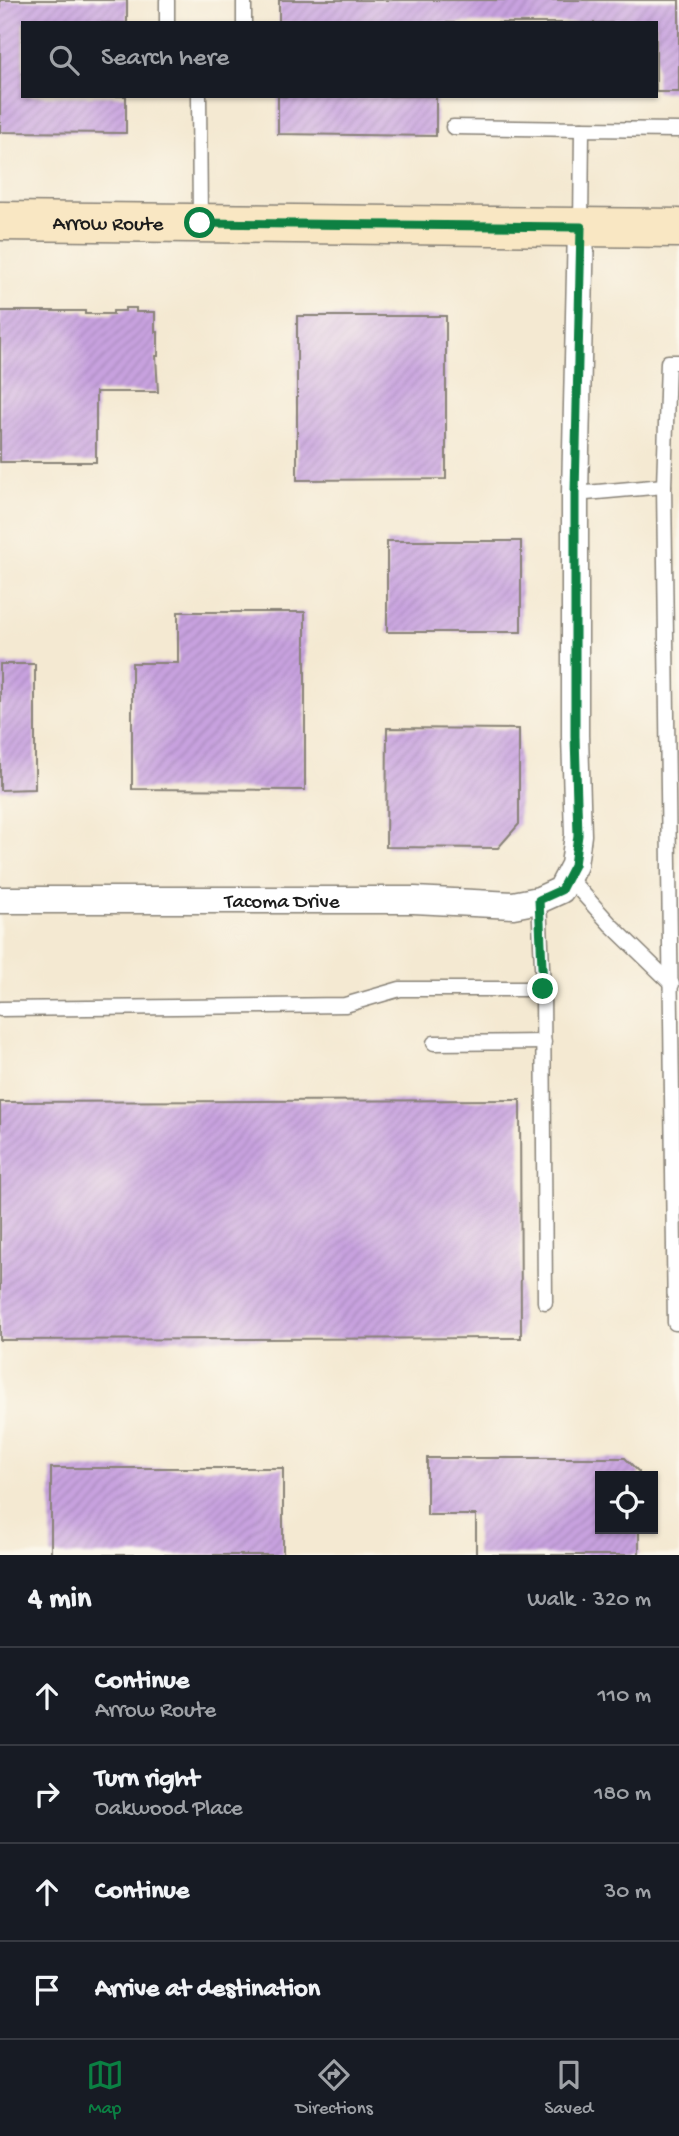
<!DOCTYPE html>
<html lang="en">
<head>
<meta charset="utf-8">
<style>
  body { margin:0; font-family:"Gochi Hand",sans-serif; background:#20242c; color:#f1f3f6 }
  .controls { position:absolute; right:21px; bottom:21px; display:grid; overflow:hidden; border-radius:0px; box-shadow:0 2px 5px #0004 }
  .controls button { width:63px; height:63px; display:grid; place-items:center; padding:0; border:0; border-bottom:2px solid #363941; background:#171b24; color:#f1f3f6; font:35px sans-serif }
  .stop { position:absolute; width:21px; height:21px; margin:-16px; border:5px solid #0b8043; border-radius:50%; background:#fff }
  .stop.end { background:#0b8043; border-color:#fff; box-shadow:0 2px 7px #0008 }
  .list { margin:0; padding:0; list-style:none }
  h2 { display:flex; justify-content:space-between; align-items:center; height:91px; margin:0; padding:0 28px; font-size:30px }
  h2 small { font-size:23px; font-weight:400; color:#9ea1a6 }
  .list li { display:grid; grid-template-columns:46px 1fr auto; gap:21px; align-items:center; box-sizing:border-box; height:98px; padding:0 28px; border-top:2px solid #363941 }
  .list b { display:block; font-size:26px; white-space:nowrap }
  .list p { margin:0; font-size:23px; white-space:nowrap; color:#9ea1a6 }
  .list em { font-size:23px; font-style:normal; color:#9ea1a6 }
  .icon { flex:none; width:38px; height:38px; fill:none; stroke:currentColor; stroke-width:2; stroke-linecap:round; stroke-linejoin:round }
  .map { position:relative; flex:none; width:679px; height:1555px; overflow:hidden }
  .search { position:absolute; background:#171b24; box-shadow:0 2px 5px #0004; left:21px; right:21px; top:21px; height:77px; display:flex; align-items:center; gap:18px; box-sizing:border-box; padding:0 24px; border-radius:0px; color:#9ea1a6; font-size:26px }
  .sheet { height:483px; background:#171b24 }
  nav { display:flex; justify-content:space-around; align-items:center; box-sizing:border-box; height:98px; border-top:2px solid #363941; background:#171b24; font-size:19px; color:#9ea1a6 }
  nav a { display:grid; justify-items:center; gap:4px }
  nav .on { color:#0b8043 }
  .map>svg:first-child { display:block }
  .building { fill:url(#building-hatch) }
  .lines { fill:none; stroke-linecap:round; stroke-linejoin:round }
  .service-casing { stroke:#888277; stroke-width:17 }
  .minor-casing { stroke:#888277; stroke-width:29 }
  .secondary-casing { stroke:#888277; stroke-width:41 }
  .service { stroke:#fff; stroke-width:14 }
  .minor { stroke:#fff; stroke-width:26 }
  .secondary { stroke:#f9e7c3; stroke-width:38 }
  .route { stroke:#0b8043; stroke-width:9 }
  .labels { text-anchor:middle; stroke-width:5; stroke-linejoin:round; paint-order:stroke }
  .street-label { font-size:21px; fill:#1c1c1c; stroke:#fbf7ec }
</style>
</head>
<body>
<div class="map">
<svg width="679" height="1555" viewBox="0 0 679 1555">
  <defs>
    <pattern id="building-hatch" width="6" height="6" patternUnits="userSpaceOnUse" patternTransform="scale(1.75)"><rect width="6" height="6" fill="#c8a2df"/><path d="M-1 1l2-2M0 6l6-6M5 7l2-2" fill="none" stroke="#ab8bbf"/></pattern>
  </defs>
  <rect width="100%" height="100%" fill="#fbf7ec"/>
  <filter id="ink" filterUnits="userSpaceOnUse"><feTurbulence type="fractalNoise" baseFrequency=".0143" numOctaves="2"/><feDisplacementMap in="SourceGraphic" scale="14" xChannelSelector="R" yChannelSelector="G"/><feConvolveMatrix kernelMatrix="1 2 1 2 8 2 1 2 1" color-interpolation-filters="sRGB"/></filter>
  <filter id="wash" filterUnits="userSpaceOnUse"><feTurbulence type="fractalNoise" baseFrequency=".00686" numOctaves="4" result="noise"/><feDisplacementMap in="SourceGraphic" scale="28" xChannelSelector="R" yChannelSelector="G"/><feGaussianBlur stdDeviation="1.57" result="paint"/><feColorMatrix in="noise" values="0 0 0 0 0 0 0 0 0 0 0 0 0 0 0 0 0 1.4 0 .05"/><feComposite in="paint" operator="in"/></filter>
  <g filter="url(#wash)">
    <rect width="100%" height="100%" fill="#f4e9d2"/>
    <g id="blocks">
      <g class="building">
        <path d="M 0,0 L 127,0 L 127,23 L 23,23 L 23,96 L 126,96 L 126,133 L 0,132 Z"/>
        <path d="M 279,0 L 679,0 L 679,92 L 656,92 L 656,23 L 279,23 Z"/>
        <path d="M 278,96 L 436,96 L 436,136 L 278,134 Z"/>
        <path d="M 125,308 L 136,308 L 136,312 L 155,312 L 155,332 L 158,332 L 158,356 L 156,356 L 158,392 L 96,392 L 96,462 L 0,462 L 0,311 L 85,311 L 85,314 L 113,314 L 113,311 L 125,311 Z"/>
        <path d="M 297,316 L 446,316 L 446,479 L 297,480 Z"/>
        <rect x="387" y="541" width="134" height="91"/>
        <path d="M 178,612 L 305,612 L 305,790 L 132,789 L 132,663 L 178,663 Z"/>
        <path d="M 0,664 L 35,664 L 35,789 L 0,790 Z"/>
        <path d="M 387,728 L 519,729 L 519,824 L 498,848 L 386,847 Z"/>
        <path d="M 520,1100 L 521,1338 L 0,1340 L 0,1102 Z"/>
        <path d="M 427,1458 L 625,1458 L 639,1472 L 639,1476 L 600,1476 L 600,1529 L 639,1529 L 639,1555 L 476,1555 L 476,1515 L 427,1515 Z"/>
        <rect x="51" y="1468" width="232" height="87"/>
      </g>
    </g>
  </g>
  <g filter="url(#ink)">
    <use href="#blocks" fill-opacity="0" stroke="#888277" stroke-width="2"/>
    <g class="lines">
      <g class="service-casing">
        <g id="service">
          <path d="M 167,23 L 167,0"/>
          <path d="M 244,23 L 244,0"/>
          <path d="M 199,96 L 200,221"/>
          <path d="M 453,127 L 582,129"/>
          <path d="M 581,227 L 582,129 L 679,130"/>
          <path d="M 679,362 L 668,362 L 664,486 L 675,1323 L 679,1323"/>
          <path d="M 575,494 L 664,486"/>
          <path d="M 568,877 L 611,925 L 672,984"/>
          <path d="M 539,900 L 543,989"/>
          <path d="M 0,1009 L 345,1005 L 400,989 L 543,989 L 545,1302"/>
          <path d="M 434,1043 L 544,1042"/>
        </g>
      </g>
      <g class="minor-casing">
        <g id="minor">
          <path id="s1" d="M 0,900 L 414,900 L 513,905 L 539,900 L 561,890 L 574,865 L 578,835 L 575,735 L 575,494 L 581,227"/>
        </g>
      </g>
      <g class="secondary-casing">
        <g id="secondary">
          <path id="s2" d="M 0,221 L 679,228"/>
        </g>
      </g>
      <use href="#service" class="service"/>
      <use href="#minor" class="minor"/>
      <use href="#secondary" class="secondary"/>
    </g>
  </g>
  <g class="lines" filter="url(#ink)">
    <path class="route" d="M 200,223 L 581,227 L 575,494 L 575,736 L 578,835 L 574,865 L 561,890 L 539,900 L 543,989"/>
  </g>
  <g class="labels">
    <g class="street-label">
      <text dy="7" stroke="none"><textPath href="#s2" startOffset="108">Arrow Route</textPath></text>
      <text dy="7" stroke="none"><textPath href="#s1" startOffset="282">Tacoma Drive</textPath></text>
    </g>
  </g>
</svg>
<div class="controls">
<button><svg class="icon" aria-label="locate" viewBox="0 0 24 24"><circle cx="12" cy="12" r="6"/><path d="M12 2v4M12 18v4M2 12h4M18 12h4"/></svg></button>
</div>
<div class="stop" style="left:200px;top:223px"></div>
<div class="stop end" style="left:543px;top:989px"></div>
<div class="search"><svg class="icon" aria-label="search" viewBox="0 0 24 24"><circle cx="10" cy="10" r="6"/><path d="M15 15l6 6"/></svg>Search here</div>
</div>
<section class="sheet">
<h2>4 min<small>Walk · 320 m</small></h2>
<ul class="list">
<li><svg class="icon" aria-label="ahead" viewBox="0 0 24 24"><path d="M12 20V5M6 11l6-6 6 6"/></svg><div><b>Continue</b><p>Arrow Route</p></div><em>110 m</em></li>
<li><svg class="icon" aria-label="right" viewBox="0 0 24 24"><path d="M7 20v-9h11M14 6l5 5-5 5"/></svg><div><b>Turn right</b><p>Oakwood Place</p></div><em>180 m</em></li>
<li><svg class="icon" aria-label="ahead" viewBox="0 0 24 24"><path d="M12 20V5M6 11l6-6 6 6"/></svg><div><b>Continue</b></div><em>30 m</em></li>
<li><svg class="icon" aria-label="arrive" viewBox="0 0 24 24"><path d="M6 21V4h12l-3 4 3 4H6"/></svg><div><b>Arrive at destination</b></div></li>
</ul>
</section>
<nav>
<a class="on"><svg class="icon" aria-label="map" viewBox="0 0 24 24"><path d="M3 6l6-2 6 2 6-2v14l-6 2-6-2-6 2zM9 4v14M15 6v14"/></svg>Map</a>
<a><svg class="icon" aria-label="directions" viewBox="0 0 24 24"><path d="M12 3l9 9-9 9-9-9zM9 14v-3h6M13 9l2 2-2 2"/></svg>Directions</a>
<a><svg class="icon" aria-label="saved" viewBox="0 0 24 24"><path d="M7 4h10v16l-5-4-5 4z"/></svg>Saved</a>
</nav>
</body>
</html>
